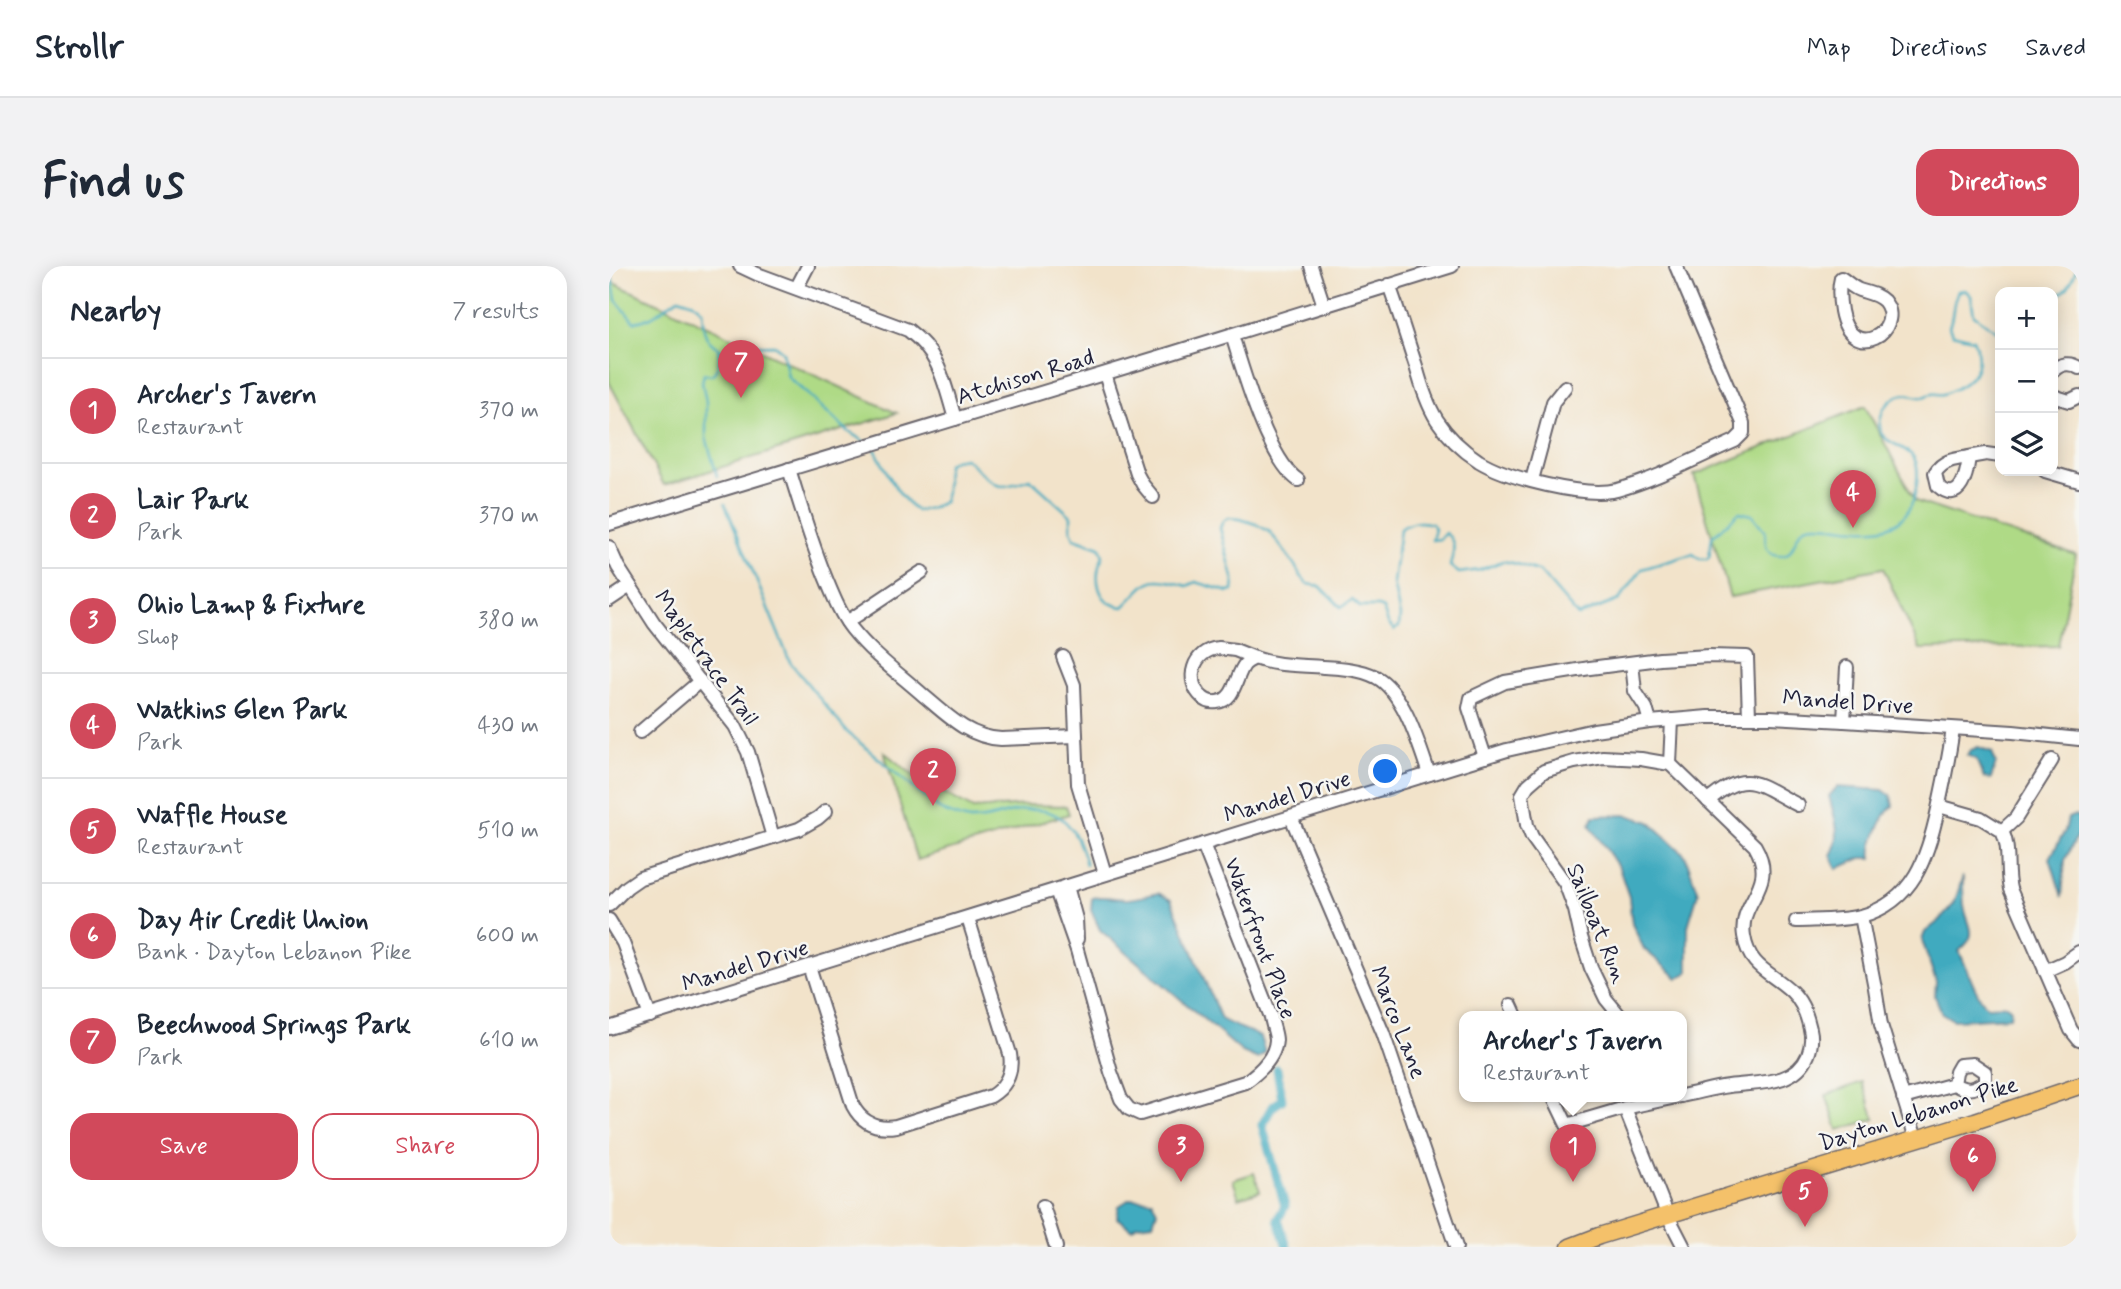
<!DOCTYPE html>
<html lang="en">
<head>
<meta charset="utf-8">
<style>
  body { margin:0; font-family:Mynerve,sans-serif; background:#f2f2f3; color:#1f2937 }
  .controls { position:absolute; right:21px; top:21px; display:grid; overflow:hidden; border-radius:14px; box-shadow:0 4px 18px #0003 }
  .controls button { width:63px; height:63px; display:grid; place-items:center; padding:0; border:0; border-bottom:2px solid #e0e1e3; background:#fff; color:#1f2937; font:35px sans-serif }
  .you { position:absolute; left:777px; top:506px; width:24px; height:24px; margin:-18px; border:5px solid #fff; border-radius:50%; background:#1a73e8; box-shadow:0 0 0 10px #1a73e833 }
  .badge { display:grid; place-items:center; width:46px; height:46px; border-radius:50%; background:#d1495b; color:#fff; font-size:23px; font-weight:700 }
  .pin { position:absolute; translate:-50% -58px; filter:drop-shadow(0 2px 4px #0008) }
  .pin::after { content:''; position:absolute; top:37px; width:24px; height:21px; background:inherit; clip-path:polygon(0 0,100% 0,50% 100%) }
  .popup { position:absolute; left:850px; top:745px; width:228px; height:91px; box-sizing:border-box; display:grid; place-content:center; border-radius:14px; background:#fff; filter:drop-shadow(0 2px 5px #0005); font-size:23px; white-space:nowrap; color:#747a83 }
  .popup b { font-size:26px; color:#1f2937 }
  .popup::after { content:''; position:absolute; left:50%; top:100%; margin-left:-14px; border:14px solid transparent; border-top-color:#fff }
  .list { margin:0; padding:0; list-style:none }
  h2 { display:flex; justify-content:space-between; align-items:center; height:91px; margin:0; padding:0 28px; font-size:30px }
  h2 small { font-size:23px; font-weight:400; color:#747a83 }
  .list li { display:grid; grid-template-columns:46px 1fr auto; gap:21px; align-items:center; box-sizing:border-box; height:105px; padding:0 28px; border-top:2px solid #e0e1e3 }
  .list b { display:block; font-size:26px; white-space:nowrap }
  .list p { margin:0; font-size:23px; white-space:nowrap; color:#747a83 }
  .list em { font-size:23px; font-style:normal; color:#747a83 }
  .actions { display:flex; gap:14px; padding:21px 28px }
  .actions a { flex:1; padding:16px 0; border:2px solid #d1495b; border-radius:21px; text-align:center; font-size:24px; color:#d1495b }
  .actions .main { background:#d1495b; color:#fff }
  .icon { flex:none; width:38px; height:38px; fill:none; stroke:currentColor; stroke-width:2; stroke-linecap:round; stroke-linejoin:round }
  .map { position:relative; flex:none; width:1470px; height:981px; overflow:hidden; border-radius:21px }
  header { display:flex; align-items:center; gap:42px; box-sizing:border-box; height:98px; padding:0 35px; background:#fff; border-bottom:2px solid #e0e1e3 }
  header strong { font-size:33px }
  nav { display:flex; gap:38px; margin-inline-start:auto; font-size:24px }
  .intro { display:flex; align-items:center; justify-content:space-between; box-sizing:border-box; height:168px; padding:0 42px }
  h1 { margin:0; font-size:49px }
  .button { padding:18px 32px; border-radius:21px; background:#d1495b; color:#fff; font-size:24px; font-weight:700 }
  main { display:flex; gap:42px; padding:0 42px }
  aside { flex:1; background:#fff; border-radius:21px; box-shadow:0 4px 18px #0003 }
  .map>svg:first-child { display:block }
  .green { fill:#afda86; stroke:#687e60; stroke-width:2 }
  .water { fill:#3faabf; stroke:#30667d; stroke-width:2 }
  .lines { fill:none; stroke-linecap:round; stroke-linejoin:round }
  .stream { stroke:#3faabf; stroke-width:2.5 }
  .canal { stroke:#3faabf; stroke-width:9 }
  .minor-casing { stroke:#6b666d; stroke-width:16 }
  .major-casing { stroke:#6b666d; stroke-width:19 }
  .minor { stroke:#fff; stroke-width:12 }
  .major { stroke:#f4c16b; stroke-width:16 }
  .labels { text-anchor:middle; stroke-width:5; stroke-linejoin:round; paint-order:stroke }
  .street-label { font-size:23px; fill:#22223b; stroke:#f6f6f2 }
</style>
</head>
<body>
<header>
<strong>Strollr</strong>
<nav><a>Map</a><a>Directions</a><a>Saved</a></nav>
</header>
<div class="intro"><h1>Find us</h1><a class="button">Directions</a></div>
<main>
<aside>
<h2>Nearby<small>7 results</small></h2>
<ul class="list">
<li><span class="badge">1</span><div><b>Archer's Tavern</b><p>Restaurant</p></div><em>370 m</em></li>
<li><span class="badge">2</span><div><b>Lair Park</b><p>Park</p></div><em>370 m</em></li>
<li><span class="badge">3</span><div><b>Ohio Lamp &amp; Fixture</b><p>Shop</p></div><em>380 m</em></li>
<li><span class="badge">4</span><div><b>Watkins Glen Park</b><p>Park</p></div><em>430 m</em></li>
<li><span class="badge">5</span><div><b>Waffle House</b><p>Restaurant</p></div><em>510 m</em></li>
<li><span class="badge">6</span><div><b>Day Air Credit Union</b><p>Bank · Dayton Lebanon Pike</p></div><em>600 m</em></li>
<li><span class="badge">7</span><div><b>Beechwood Springs Park</b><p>Park</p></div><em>610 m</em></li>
</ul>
<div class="actions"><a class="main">Save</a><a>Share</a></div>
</aside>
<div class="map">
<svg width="1470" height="981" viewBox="0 0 1470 981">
  <rect width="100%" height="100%" fill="#f6f6f2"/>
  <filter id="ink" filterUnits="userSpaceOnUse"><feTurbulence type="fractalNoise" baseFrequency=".0143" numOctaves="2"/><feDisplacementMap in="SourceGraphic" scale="14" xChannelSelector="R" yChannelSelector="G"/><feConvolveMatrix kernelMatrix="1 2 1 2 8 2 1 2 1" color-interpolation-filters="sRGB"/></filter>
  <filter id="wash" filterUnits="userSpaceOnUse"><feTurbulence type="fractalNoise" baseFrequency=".00686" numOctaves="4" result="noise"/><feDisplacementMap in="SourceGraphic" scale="28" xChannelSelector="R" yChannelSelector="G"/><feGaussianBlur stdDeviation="1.57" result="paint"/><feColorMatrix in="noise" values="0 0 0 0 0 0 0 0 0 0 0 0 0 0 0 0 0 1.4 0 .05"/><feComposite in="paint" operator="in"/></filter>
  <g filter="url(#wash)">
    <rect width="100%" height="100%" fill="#f2e3ca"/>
    <g class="green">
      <path d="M 0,15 L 288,147 L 55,219 L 0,116 Z"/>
      <path d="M 1256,140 L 1306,235 L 1467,289 L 1449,380 L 1311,383 L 1274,302 L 1121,331 L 1085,209 Z"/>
      <path d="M 275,486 L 308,512 L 364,543 L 417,539 L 457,540 L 460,548 L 308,594 Z"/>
      <path d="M 1253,816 L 1266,853 L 1229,864 L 1217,829 Z"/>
      <path d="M 645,907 L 651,925 L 630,932 L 624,914 Z"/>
    </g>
    <g class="water">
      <path d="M 1369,481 L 1383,486 L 1387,497 L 1382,513 L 1375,512 L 1367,493 L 1358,489 L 1362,484 Z"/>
      <path d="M 1228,521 L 1274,524 L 1282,530 L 1284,540 C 1274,548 1260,579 1263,592 L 1252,592 L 1228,603 L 1222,589 C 1234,569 1225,551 1220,530 Z"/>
      <path d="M 1018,549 L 1041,556 L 1076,589 L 1089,627 L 1079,660 L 1079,706 L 1069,712 L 1035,683 L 1023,658 L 1020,631 L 1010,602 L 981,559 L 985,550 Z"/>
      <path d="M 1466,549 L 1470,551 L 1470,566 L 1456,594 L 1453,631 L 1441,592 L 1456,565 L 1459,552 Z"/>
      <path d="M 1354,610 C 1354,620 1354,630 1355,639 C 1358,661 1372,667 1350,685 C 1358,701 1366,730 1378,740 L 1398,739 L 1402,743 L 1401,751 L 1344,754 L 1333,747 L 1326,730 L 1327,716 L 1313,674 L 1316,666 L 1331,654 L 1345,638 Z"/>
      <path d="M 549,627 L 562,634 L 612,753 C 625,761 638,763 651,771 L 656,787 L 649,793 L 633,786 L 491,664 L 482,644 L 483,632 C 495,629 506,633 519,633 C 529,632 539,629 549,627 Z"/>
      <path d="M 521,933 L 543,934 L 548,945 L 544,957 L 528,959 L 523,963 L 508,952 L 510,940 Z"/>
    </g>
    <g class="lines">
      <g class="stream">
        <path d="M 1,0 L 7,34 L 25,56 C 47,53 51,43 70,32 L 85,37 L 93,44 C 95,66 93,72 112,84 L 126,80 L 165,79 L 174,86 L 179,111 L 240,166 L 256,176"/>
        <path d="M 1444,30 C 1460,28 1463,13 1469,0"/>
        <path d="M 265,181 C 277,204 287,229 308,245 L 322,242 L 335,236 L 337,225 L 338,198 L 345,194 L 356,192 C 366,199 381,219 392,220 C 400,221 413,215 421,213 L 462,250 L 462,264 L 465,272 L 491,281 L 494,290 C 484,310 487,338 514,341 C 541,315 537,307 578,320 L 587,316 L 620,326 L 624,325 L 625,315 L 611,262 L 614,255 L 619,252 L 631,253 L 647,258 L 661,266 L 685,298 L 691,309 L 699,318 L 711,320 L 732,341 L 743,334 L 751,341 L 769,341 L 774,343 L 779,357 L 785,364 L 790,361 L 791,350 L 784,317 L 791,263 C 802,256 810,254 823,258 L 826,263 L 823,274 L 831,273 L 836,267 C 849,276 844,287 841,300 L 850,307 L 871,304 L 894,295 L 908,298 L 931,306 L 969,350 L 1010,334 L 1033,303 L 1084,288 L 1091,293 L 1098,293 L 1100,291 L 1103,271 L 1130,246 L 1143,249 L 1156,265 C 1157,275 1154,288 1169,290 C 1187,292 1184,267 1196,261 C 1203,258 1214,259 1222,260 C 1251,263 1287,272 1302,239 C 1307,227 1312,204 1305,192 C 1296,177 1268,179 1271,156 C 1272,151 1273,145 1276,141 C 1280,136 1287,130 1293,129 C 1300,126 1306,132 1313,131 C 1317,131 1319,128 1323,128 C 1326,127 1330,129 1334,128 C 1338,127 1344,124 1348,122 C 1369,110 1374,95 1364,73 L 1343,68 L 1340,61 C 1345,49 1343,36 1349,25 L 1356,24 L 1362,30 L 1365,49 L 1391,67"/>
        <path d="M 108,210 L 97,171 L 97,136 L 93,116 L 95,108 L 103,109 C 111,100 111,95 109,84"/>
        <path d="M 116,238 L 181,396 L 238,466 L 330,543 C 340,548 349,552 361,554 C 376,555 389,549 404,546 C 449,536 467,558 477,599"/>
      </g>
      <path class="canal" d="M 668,803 L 673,834 L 663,841 L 653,859 L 676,940 L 669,953 L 678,981"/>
    </g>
  </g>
  <g filter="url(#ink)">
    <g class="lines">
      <g class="minor-casing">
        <g id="minor">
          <path d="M 131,0 L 148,8 L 299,64 C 331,88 335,116 346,153"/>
          <path d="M 702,0 L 715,40"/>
          <path d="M 1232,12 C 1238,16 1243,21 1250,24 C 1259,27 1268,28 1275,35 C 1298,63 1242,100 1232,45 C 1230,33 1229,23 1232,12 Z"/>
          <path d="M 780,19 C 790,46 798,73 807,100 C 812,119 818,138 828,154 C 839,171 853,184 870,195 C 898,212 976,232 1008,224 C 1048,213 1087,192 1126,175 L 1134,167 L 1134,157 L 1067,0"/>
          <path d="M 188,21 L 199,0"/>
          <path d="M 623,69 C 634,105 659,193 689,214"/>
          <path d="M 1444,105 C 1452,97 1461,96 1470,102"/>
          <path d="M 496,108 L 528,208 L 534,219 L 544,231"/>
          <path d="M 1444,130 L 1460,135 L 1470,130"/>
          <path d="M 1360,191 C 1358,207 1352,240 1329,220 L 1326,207 C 1334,194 1346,193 1360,191 Z"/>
          <path d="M 1360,191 L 1377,188 L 1391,190"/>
          <path d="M 180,203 C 192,241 203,279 218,315 C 225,332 232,349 243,363 C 263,388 290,408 314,429 C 339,450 359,471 392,473 L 466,470"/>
          <path d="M 1436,205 L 1470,215"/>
          <path d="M 923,214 L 944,136 L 956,121"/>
          <path d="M 0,258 L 560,88 L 843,0"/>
          <path d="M 0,281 L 9,301 L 45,357 L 126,460 L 139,486 L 164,571"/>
          <path d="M 0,334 L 21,320"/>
          <path d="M 238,356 L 313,306"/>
          <path d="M 610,382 L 626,384 L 646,392 C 642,394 639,395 636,398 C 626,410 627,434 608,436 C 602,437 597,435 593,431 C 575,415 584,384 610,382 Z"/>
          <path d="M 454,391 L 465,419 L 469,518 L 496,608"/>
          <path d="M 646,392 C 668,400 691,399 714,401 C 732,402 751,403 767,411 C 795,426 810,479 820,508"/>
          <path d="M 1023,397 L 1026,425 L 1037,442 L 1041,456"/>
          <path d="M 1235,455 L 1238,401"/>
          <path d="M 31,466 L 91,415"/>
          <path d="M 876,491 L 860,442 L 862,432 L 896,416 L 981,402 L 1051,393 L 1100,390 L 1138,391 L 1140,451"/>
          <path d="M 1061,498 L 1063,454"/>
          <path d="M 1099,535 C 1138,501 1149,519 1189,539"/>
          <path d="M 1330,540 L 1372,552 L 1393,565 C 1402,583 1396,603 1401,623 L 1462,764 L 1470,774"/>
          <path d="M 682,551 L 774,767 L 847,981"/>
          <path d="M 1393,565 L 1407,552 L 1443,494"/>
          <path d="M 458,620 L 467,653 L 468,673"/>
          <path d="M 447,624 L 468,684 L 502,806 L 512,833 L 520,843 L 531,848 L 636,816 C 649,807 666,792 667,774 C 667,768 663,758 662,751 L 594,578"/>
          <path d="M 0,639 L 18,621 L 31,612 L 190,563 L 209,552 L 217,545"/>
          <path d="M 1252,650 L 1266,722 L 1272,759 L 1307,873"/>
          <path d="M 0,654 L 14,677 L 41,750"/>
          <path d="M 1187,655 C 1207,654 1231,655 1252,650 C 1305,636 1319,590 1329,543 C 1335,516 1340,490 1344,463"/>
          <path d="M 200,700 L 244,840 C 253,857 268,863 287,860 L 382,830 C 398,820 404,806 401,788 L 359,652"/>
          <path d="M 1436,705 L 1456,696 L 1470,686"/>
          <path d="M 902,739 L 907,750"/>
          <path d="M 1011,750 L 997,733 L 982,702 L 972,671 L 966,644 L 956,617 L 923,571 L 918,559 L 913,529 L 919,519 L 935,505 L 965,496 L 994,491 L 1032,493 L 1061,498 L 1146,580 C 1170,621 1129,634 1135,670 C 1140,702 1162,706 1182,725 C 1193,735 1198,749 1201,763 C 1203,771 1202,781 1199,789 C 1186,820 1148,816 1120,820 C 1104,822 1088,827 1072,830"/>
          <path d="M 0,762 L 898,484 L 985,464 L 1041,456 L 1099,451 L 1162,451 L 1235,455 L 1404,466 L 1470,473"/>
          <path d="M 944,830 L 958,859 L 1016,842 L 1072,830"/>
          <path d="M 1294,832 L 1345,818 C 1357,825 1364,824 1376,816 L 1376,806 L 1364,798 L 1351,799 L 1347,806 L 1345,818"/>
          <path d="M 1016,842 L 1059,950 L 1075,981"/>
          <path d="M 434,940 L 447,981"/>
        </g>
      </g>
      <g class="major-casing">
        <path id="major" d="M 961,981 L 990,970 L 1366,855 L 1470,820"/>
      </g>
      <use href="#minor" class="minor"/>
      <use href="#major" class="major"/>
    </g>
  </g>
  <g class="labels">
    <g class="street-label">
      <text transform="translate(416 110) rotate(-17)" y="8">Atchison Road</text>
      <text transform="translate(98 391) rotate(54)" y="8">Mapletrace Trail</text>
      <text transform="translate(1239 435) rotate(4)" y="8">Mandel Drive</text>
      <text transform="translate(678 530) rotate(-17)" y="8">Mandel Drive</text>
      <text transform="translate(989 657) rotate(68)" y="8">Sailboat Run</text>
      <text transform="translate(652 672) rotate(70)" y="8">Waterfront Place</text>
      <text transform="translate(136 699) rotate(-17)" y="8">Mandel Drive</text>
      <text transform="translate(790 756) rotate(69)" y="8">Marco Lane</text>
      <text transform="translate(1309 847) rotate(-17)" y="8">Dayton Lebanon Pike</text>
    </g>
  </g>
</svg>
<div class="controls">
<button>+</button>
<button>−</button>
<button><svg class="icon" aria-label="layers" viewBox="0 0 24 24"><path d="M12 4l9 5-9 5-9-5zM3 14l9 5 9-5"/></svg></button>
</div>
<div class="you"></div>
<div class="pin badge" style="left:964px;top:916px">1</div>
<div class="popup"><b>Archer's Tavern</b>Restaurant</div>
<div class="pin badge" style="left:324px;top:540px">2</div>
<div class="pin badge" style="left:572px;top:916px">3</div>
<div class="pin badge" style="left:1244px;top:262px">4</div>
<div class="pin badge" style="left:1196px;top:961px">5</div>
<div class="pin badge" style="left:1364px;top:926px">6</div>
<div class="pin badge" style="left:132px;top:132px">7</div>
</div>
</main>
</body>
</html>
